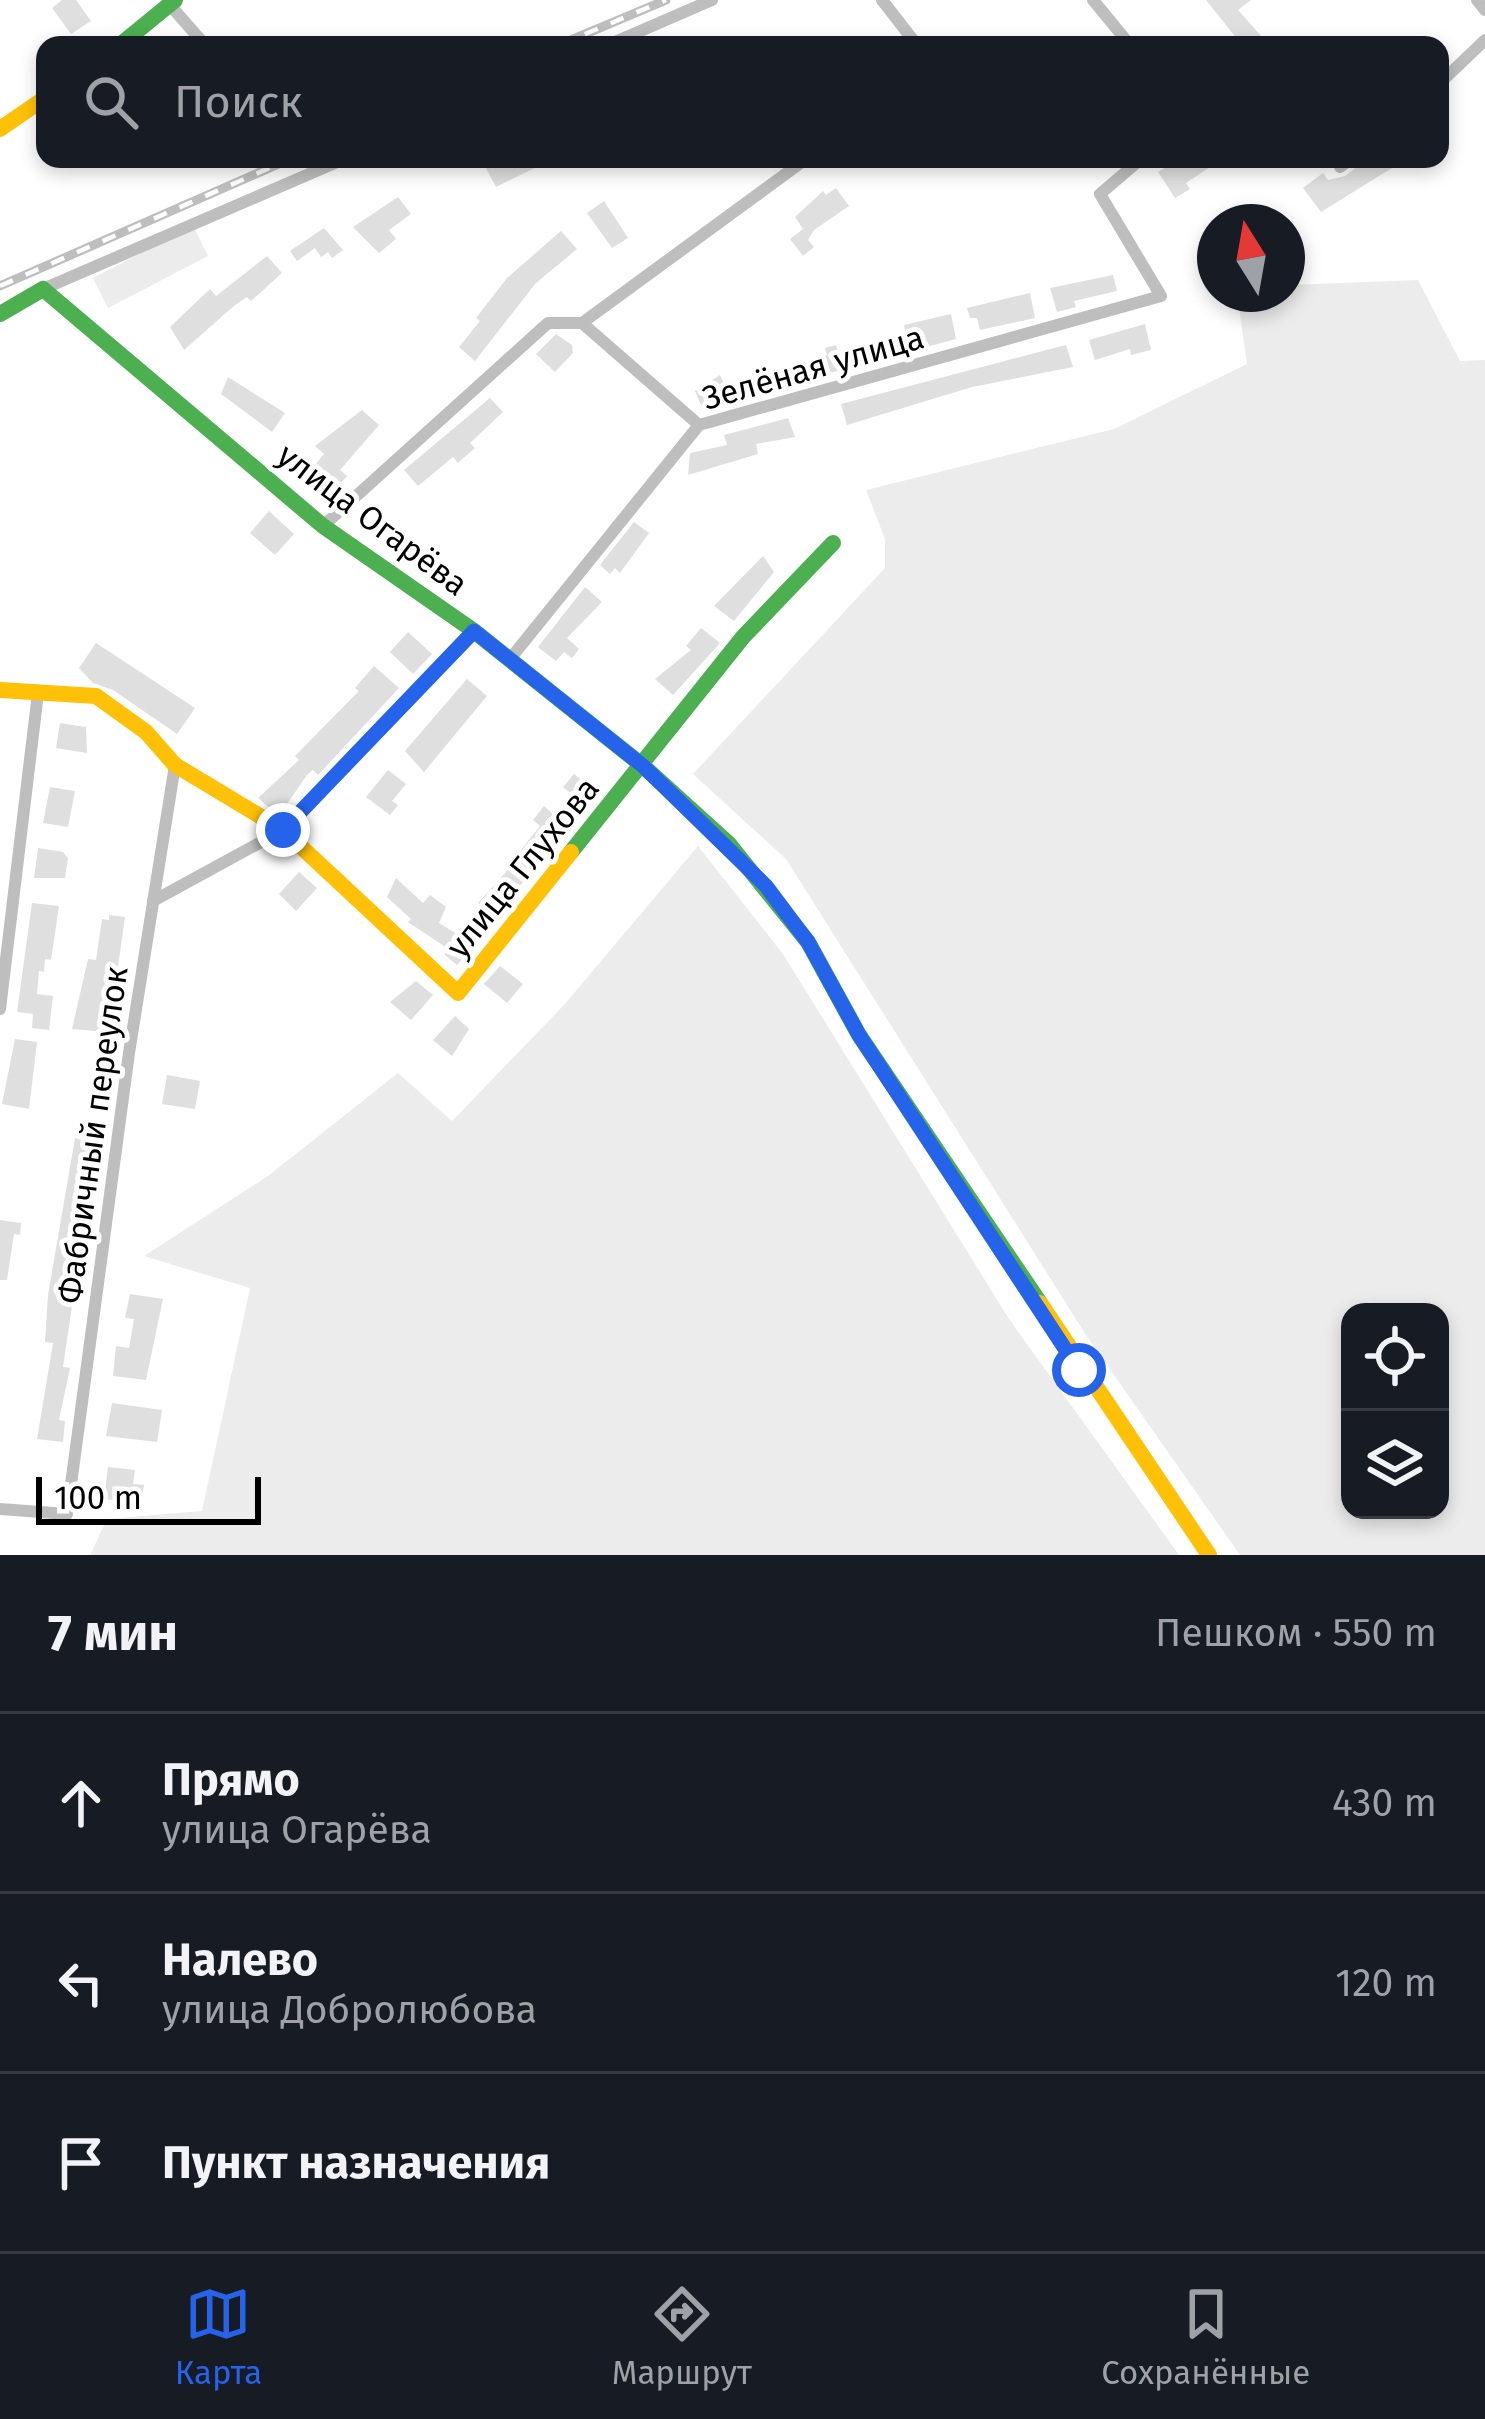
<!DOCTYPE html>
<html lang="ru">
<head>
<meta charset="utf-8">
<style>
  body { margin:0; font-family:"Fira Sans",sans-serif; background:#242831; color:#f1f3f6 }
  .controls { position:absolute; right:36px; bottom:36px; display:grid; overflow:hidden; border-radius:24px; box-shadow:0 6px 18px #0003 }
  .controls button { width:108px; height:108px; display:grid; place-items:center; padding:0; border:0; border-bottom:3px solid #363941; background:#171b24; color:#f1f3f6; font:60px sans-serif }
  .compass { position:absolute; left:1197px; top:204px; width:108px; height:108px; border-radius:50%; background:#171b24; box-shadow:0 6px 18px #0003; rotate:349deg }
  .scale { position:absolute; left:36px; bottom:30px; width:225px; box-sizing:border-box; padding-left:12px; border:6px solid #000; border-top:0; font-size:33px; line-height:42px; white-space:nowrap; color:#000; -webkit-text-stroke:9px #fff; paint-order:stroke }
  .stop { position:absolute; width:36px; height:36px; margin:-27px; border:9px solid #2563eb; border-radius:50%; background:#fff }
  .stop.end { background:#2563eb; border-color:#fff; box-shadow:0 3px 12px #0008 }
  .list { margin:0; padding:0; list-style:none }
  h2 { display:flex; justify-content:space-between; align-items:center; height:156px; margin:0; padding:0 48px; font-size:51px }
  h2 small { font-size:39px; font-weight:400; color:#9ea1a6 }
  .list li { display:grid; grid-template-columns:78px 1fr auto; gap:36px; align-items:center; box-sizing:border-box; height:180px; padding:0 48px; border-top:3px solid #363941 }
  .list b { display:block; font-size:45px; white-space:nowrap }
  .list p { margin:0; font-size:39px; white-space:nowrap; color:#9ea1a6 }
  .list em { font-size:39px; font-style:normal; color:#9ea1a6 }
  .icon { flex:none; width:66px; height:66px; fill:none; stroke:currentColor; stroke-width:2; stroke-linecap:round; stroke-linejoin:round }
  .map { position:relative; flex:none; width:1485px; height:1555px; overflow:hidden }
  .search { position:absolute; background:#171b24; box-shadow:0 6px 18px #0003; left:36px; right:36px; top:36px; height:132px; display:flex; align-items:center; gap:30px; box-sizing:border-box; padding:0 42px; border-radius:24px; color:#9ea1a6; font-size:45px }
  .sheet { height:696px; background:#171b24 }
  nav { display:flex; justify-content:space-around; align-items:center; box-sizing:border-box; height:168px; border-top:3px solid #363941; background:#171b24; font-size:33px; color:#9ea1a6 }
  nav a { display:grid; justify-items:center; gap:6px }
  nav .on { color:#2563eb }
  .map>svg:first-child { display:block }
  .green { fill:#ececec; fill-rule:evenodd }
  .building { fill:#dfdfdf }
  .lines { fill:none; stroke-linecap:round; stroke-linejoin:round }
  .street { stroke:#bebebe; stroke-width:12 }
  .fast { stroke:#4caf50; stroke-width:16 }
  .slow { stroke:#ffc107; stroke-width:16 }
  .rail-casing { stroke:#bebebe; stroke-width:9 }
  .rail { stroke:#fff; stroke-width:4.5; stroke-dasharray:14; stroke-linecap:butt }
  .route { stroke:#2563eb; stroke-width:15 }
  .labels { text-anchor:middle; stroke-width:10; stroke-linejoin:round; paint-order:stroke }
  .street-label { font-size:33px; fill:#000; stroke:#fff }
</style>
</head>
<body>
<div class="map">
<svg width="1485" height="1555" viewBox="0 0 1485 1555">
  <rect width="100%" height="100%" fill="#fff"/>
  <g class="green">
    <path d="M 193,226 L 208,256 L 108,308 L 93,278 Z"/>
    <path d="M 1418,280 L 1460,361 L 1485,360 L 1485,1555 L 1240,1555 L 1086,1335 L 786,859 L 693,774 L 885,568 L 885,539 L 866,490 L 1114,429 L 1247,364 L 1237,294 L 1287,294 L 1287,285 ZM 1350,1312 L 1440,1312 L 1440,1510 L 1350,1510 Z"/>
    <path d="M 698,846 L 783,954 L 1009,1319 L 1179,1555 L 90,1555 L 107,1519 L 202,1511 L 250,1288 L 144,1256 L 268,1176 L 398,1073 L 452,1121 L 564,1005 Z"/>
  </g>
  <g class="building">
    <path d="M 62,0 L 76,0 L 91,21 L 71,34 L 52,8 Z"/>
    <path d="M 1206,0 L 1251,0 L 1238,10 L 1269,45 L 1242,45 Z"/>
    <path d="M 481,159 L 553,159 L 496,187 Z"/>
    <path d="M 1179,159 L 1222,159 L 1186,183 L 1190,189 L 1175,198 L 1158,172 Z"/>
    <path d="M 1367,159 L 1385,159 L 1392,168 L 1321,212 L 1303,188 L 1323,173 L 1328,180 L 1345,176 Z"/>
    <path d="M 836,188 L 849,206 L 814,230 L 808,240 L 814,247 L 803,256 L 790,239 L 803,229 L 795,217 L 823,191 L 826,195 Z"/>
    <path d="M 398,197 L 411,214 L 389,230 L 396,239 L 379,253 L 353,227 Z"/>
    <path d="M 604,201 L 628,238 L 612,248 L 587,213 Z"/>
    <path d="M 324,228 L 343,250 L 332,258 L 328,252 L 321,257 L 315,248 L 297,261 L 290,251 Z"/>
    <path d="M 561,231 L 577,249 L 535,284 L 475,361 L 459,347 L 480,321 L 476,318 L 507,278 Z"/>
    <path d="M 267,256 L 282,273 L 251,301 L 247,297 L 235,305 L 184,350 L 170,327 L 210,289 L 216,296 Z"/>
    <path d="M 1113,275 L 1117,291 L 1074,301 L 1076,307 L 1057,312 L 1050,288 Z"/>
    <path d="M 1030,293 L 1035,318 L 980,330 L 977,318 L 970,318 L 967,308 Z"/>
    <path d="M 951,314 L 956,339 L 822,375 L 817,357 L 827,355 L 825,348 L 836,345 L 838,351 L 906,335 L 904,325 Z"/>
    <path d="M 1145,324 L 1151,350 L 1131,355 L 1130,349 L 1095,360 L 1089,340 Z"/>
    <path d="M 556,334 L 572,345 L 573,353 L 555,372 L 536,354 Z"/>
    <path d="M 1066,345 L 1073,367 L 972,387 L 847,425 L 841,404 Z"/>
    <path d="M 787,366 L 791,385 L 758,396 L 741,400 L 739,394 L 703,410 L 695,391 L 720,375 L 724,384 Z"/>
    <path d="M 228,377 L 285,413 L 272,432 L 221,394 Z"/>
    <path d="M 490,398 L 503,412 L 470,443 L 475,448 L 458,463 L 453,457 L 418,486 L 404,470 Z"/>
    <path d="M 362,410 L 379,425 L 340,470 L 347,476 L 336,489 L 315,465 L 324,454 L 315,446 Z"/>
    <path d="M 788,418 L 795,437 L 756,444 L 758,454 L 688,475 L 690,453 L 727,445 L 724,435 Z"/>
    <path d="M 269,511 L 294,534 L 275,555 L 250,533 Z"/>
    <path d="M 634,522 L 649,533 L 620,573 L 615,568 L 610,574 L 600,565 Z"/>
    <path d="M 763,556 L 774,572 L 734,621 L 714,606 Z"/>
    <path d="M 585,587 L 602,602 L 567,638 L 579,649 L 572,658 L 564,652 L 556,661 L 538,647 Z"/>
    <path d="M 701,628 L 720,643 L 673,695 L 655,679 L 691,650 L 686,646 Z"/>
    <path d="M 408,632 L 432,654 L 413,674 L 390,652 Z"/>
    <path d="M 96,643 L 195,708 L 177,734 L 113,690 L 93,683 L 79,668 Z"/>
    <path d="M 374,666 L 399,688 L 318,775 L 313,770 L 307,775 L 280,814 L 266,805 L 258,798 L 299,760 L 295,756 L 359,691 L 355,688 Z"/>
    <path d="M 467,679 L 487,696 L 424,772 L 405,751 Z"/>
    <path d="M 60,723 L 86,727 L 87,753 L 56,748 Z"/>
    <path d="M 388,770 L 406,784 L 392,801 L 398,805 L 390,815 L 366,797 Z"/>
    <path d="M 574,774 L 595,791 L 489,925 L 476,915 L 483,907 L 478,903 L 524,852 L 521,850 L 540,826 L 533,820 L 544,806 L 555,816 L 573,795 L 563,787 Z"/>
    <path d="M 50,787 L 75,791 L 68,827 L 43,823 Z"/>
    <path d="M 38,848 L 63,852 L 68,858 L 65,878 L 34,878 Z"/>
    <path d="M 299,872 L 317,888 L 296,911 L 279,894 Z"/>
    <path d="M 396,878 L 423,903 L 430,895 L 446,907 L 439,923 L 475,945 L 457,965 L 445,955 L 444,946 L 408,922 L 411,919 L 387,897 Z"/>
    <path d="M 32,903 L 59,906 L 51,960 L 45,959 L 44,972 L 39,971 L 37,994 L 53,996 L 49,1030 L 32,1028 L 33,1014 L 17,1012 Z"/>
    <path d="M 109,915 L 125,917 L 115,988 L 105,986 L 106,1032 L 72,1029 L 88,959 L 96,960 L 102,919 L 109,920 Z"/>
    <path d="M 500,966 L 523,984 L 507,1003 L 484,984 Z"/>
    <path d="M 416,981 L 433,995 L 411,1020 L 390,1002 Z"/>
    <path d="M 455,1016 L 469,1029 L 452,1056 L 433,1040 Z"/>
    <path d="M 15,1039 L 37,1042 L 29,1109 L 2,1104 Z"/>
    <path d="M 167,1075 L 200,1081 L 195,1109 L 162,1104 Z"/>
    <path d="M 75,1138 L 96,1144 L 63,1367 L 70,1368 L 59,1420 L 65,1421 L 63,1442 L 37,1439 L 53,1343 L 45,1342 L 48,1295 Z"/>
    <path d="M 0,1220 L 21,1223 L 20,1235 L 14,1234 L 7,1280 L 0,1280 Z"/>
    <path d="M 130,1294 L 163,1299 L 146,1380 L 113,1376 L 116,1346 L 129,1348 L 134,1319 L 125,1318 Z"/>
    <path d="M 112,1403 L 162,1410 L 157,1442 L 106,1436 Z"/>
    <path d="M 108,1467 L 135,1470 L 133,1484 L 144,1485 L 141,1503 L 104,1499 Z"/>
  </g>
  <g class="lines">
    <g class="street">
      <path d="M 882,0 L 917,45"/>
      <path d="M 1093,0 L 1130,45"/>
      <path d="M 1477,0 L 1485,10"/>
      <path d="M 170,5 L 205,45"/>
      <path d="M 608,45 L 712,0"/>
      <path d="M 1440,83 L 1485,40"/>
      <path d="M 1340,167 L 1351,159"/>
      <path d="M 43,289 L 344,159"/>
      <path d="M 582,323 L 699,425"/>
      <path d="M 323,526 L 548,323 L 582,323 L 806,159"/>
      <path d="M 510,659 L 699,425 L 1161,296 L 1100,194 L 1141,159"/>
      <path d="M 153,901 L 283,830 L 474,631"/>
      <path d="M 0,1009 L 38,693"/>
      <path d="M 0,1509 L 67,1514 L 129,1053 L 175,765"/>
    </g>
    <g class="fast">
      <path d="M 120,45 L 175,0"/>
      <path d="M 0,314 L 43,289 L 323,526 L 474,631 L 643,766 L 729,844 L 808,942 L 859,1035 L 1040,1303"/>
      <path d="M 571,852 L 743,637 L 833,543"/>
    </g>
    <g class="slow">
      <path d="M 0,129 L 45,98"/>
      <path d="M 0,690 L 96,696 L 146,732 L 175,765 L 283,830 L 458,993 L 571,852"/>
      <path d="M 1040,1303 L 1209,1555"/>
    </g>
    <g class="rail-casing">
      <g id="rail">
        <path d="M 559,45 L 666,0"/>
        <path d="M 0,286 L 290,159"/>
      </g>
    </g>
    <use href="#rail" class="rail"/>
  </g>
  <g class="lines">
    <path class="route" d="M 283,830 L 474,631 L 643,766 L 766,886 L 808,942 L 859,1035 L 1079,1370"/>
  </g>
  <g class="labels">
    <g class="street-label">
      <text transform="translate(813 367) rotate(-16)" y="12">Зелёная улица</text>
      <text transform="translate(373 519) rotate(37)" y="12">улица Огарёва</text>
      <text transform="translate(522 867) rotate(-51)" y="12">улица Глухова</text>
      <text transform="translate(92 1135) rotate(-82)" y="12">Фабричный переулок</text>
    </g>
  </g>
</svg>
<div class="controls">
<button><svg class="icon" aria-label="locate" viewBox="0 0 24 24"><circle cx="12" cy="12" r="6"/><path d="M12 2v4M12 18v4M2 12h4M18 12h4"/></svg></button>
<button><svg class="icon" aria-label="layers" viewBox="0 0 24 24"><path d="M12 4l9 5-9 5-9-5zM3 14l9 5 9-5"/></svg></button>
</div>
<svg class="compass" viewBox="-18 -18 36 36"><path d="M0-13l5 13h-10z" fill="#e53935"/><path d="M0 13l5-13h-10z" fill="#9ea1a6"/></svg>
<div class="scale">100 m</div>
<div class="stop" style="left:1079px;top:1370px"></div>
<div class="stop end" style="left:283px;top:830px"></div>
<div class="search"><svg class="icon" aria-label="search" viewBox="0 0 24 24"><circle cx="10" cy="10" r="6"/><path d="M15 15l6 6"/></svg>Поиск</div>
</div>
<section class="sheet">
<h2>7 мин<small>Пешком · 550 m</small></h2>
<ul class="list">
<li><svg class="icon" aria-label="ahead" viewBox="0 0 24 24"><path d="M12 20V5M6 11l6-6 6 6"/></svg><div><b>Прямо</b><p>улица Огарёва</p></div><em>430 m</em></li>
<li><svg class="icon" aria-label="left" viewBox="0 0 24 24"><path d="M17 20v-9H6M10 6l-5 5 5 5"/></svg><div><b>Налево</b><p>улица Добролюбова</p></div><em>120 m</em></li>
<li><svg class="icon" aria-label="arrive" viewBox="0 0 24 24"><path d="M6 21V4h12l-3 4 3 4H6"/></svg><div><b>Пункт назначения</b></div></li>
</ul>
</section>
<nav>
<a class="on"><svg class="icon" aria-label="map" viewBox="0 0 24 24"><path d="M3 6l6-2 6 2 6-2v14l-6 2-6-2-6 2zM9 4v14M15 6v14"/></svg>Карта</a>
<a><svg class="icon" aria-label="directions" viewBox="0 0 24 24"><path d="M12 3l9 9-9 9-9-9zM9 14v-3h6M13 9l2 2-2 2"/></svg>Маршрут</a>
<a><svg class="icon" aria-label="saved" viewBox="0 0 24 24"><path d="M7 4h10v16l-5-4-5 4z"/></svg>Сохранённые</a>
</nav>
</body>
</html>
